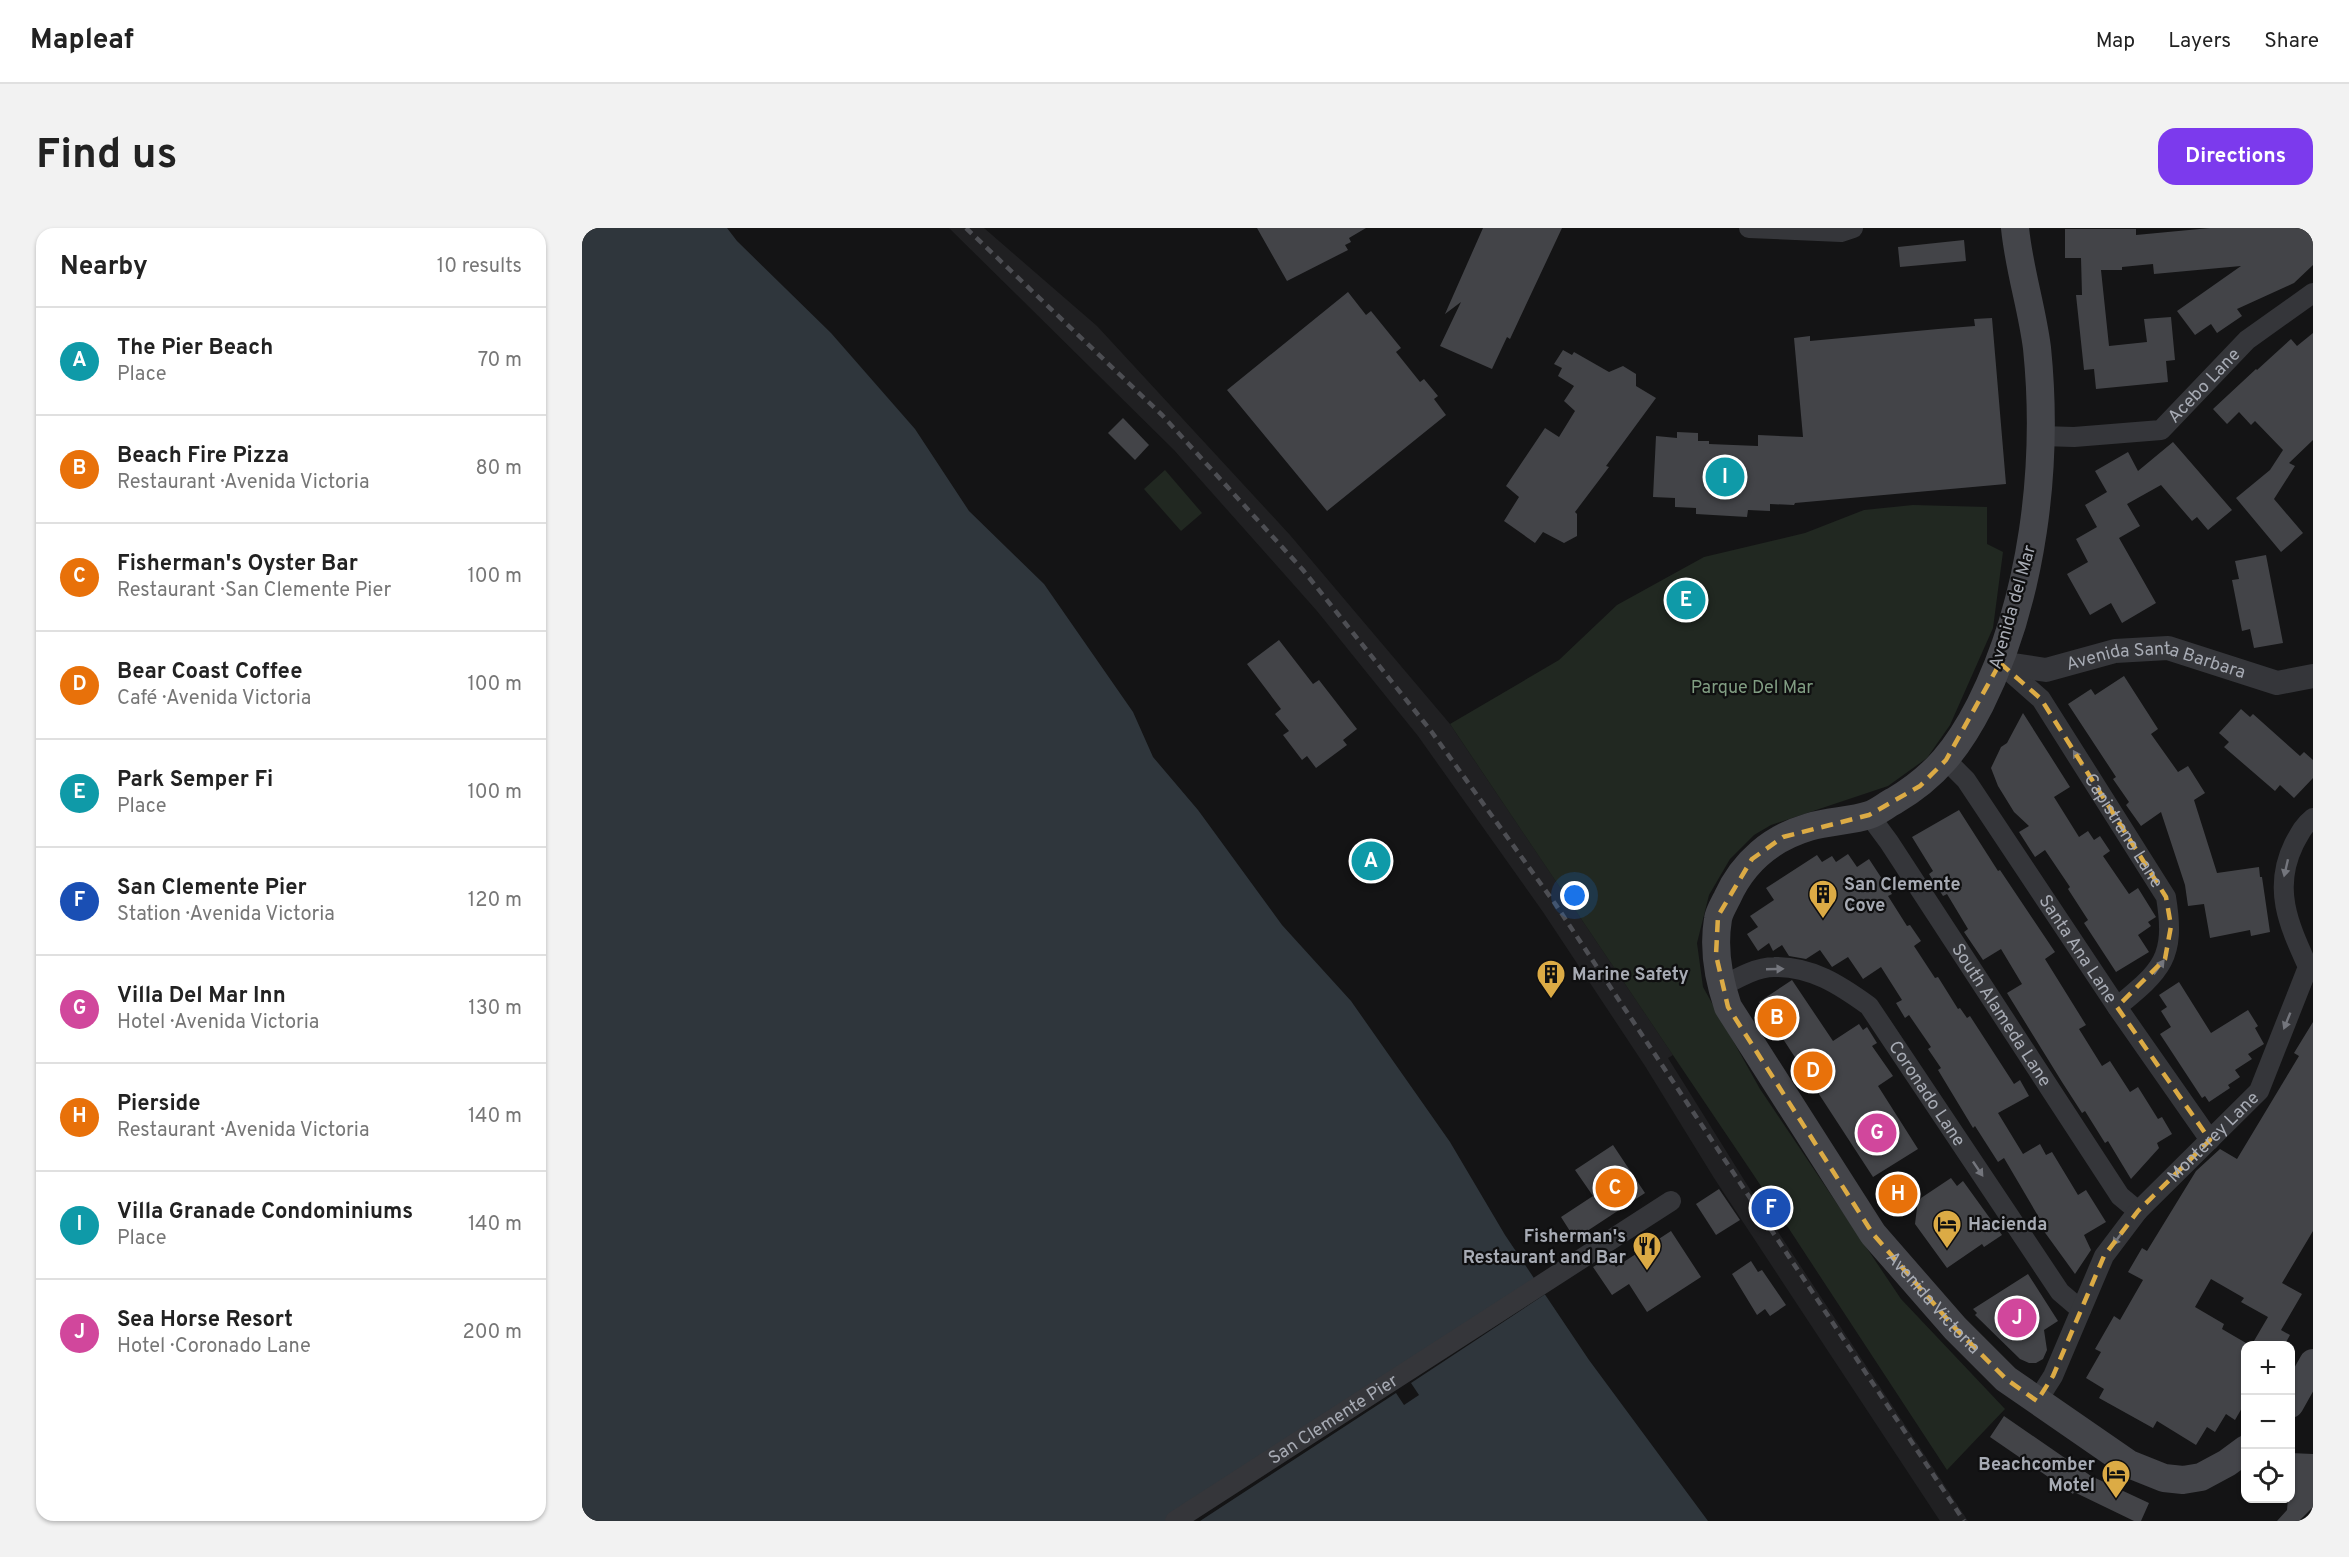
<!DOCTYPE html>
<html lang="en">
<head>
<meta charset="utf-8">
<style>
  body { margin:0; font-family:Overpass,sans-serif; background:#f2f2f2; color:#222 }
  .controls { position:absolute; right:18px; bottom:18px; display:grid; overflow:hidden; border-radius:12px; box-shadow:0 2px 4px #0004 }
  .controls button { width:54px; height:54px; display:grid; place-items:center; padding:0; border:0; border-bottom:2px solid #e0e0e0; background:#fff; color:#222; font:30px sans-serif }
  .you { position:absolute; left:993px; top:668px; width:21px; height:21px; margin:-15px; border:4px solid #fff; border-radius:50%; background:#1a73e8; box-shadow:0 0 0 9px #1a73e833 }
  .badge { display:grid; place-items:center; width:39px; height:39px; border-radius:50%; background:#7c3aed; color:#fff; font-size:20px; font-weight:700 }
  .pin { position:absolute; translate:-50% -50%; border:3px solid #fff; box-shadow:0 2px 6px #0006 }
  .list { margin:0; padding:0; list-style:none }
  h2 { display:flex; justify-content:space-between; align-items:center; height:78px; margin:0; padding:0 24px; font-size:26px }
  h2 small { font-size:20px; font-weight:400; color:#767676 }
  .list li { display:grid; grid-template-columns:39px 1fr auto; gap:18px; align-items:center; box-sizing:border-box; height:108px; padding:0 24px; border-top:2px solid #e0e0e0 }
  .list b { display:block; font-size:22px; white-space:nowrap }
  .list p { margin:0; font-size:20px; white-space:nowrap; color:#767676 }
  .list em { font-size:20px; font-style:normal; color:#767676 }
  .icon { flex:none; width:33px; height:33px; fill:none; stroke:currentColor; stroke-width:2; stroke-linecap:round; stroke-linejoin:round }
  .map { position:relative; flex:none; width:1731px; height:1293px; overflow:hidden; border-radius:18px }
  header { display:flex; align-items:center; gap:36px; box-sizing:border-box; height:84px; padding:0 30px; background:#fff; border-bottom:2px solid #e0e0e0 }
  header strong { font-size:28px }
  nav { display:flex; gap:33px; margin-inline-start:auto; font-size:21px }
  .intro { display:flex; align-items:center; justify-content:space-between; box-sizing:border-box; height:144px; padding:0 36px }
  h1 { margin:0; font-size:42px }
  .button { padding:15px 27px; border-radius:18px; background:#7c3aed; color:#fff; font-size:21px; font-weight:700 }
  main { display:flex; gap:36px; padding:0 36px }
  aside { flex:1; background:#fff; border-radius:18px; box-shadow:0 2px 4px #0004 }
  .map>svg:first-child { display:block }
  .built { fill:#202022 }
  .green { fill:#212821 }
  .water { fill:#2f363c }
  .pier { fill:#141415 }
  .building { fill:#434448 }
  .lines { fill:none; stroke-linecap:round; stroke-linejoin:round }
  .minor { stroke:#35363a; stroke-width:20 }
  .tertiary { stroke:#35363a; stroke-width:24 }
  .secondary { stroke:#44454a; stroke-width:28 }
  .rail { stroke:#4d4e53; stroke-width:4.5; stroke-dasharray:8 6; stroke-linecap:butt }
  .oneway { fill:#74767d }
  .marked { fill:none; stroke:#dcab45; stroke-width:4.5; stroke-dasharray:12 8; stroke-linejoin:round }
  .labels { text-anchor:middle; stroke-width:4.5; stroke-linejoin:round; paint-order:stroke }
  .street-label { font-size:18px; fill:#a7abb4; stroke:#0f0f10 }
  .park-label { font-size:18px; fill:#809d82; stroke:#0f0f10 }
  .poi-label { font-size:18px; font-weight:bold; fill:#a7abb4; stroke:#0f0f10; text-anchor:start }
</style>
</head>
<body>
<header>
<strong>Mapleaf</strong>
<nav><a>Map</a><a>Layers</a><a>Share</a></nav>
</header>
<div class="intro"><h1>Find us</h1><a class="button">Directions</a></div>
<main>
<aside>
<h2>Nearby<small>10 results</small></h2>
<ul class="list">
<li><span class="badge" style="background:#0f9aa8">A</span><div><b>The Pier Beach</b><p>Place</p></div><em>70 m</em></li>
<li><span class="badge" style="background:#e8710a">B</span><div><b>Beach Fire Pizza</b><p>Restaurant · Avenida Victoria</p></div><em>80 m</em></li>
<li><span class="badge" style="background:#e8710a">C</span><div><b>Fisherman's Oyster Bar</b><p>Restaurant · San Clemente Pier</p></div><em>100 m</em></li>
<li><span class="badge" style="background:#e8710a">D</span><div><b>Bear Coast Coffee</b><p>Café · Avenida Victoria</p></div><em>100 m</em></li>
<li><span class="badge" style="background:#0f9aa8">E</span><div><b>Park Semper Fi</b><p>Place</p></div><em>100 m</em></li>
<li><span class="badge" style="background:#1a4fb4">F</span><div><b>San Clemente Pier</b><p>Station · Avenida Victoria</p></div><em>120 m</em></li>
<li><span class="badge" style="background:#d1479c">G</span><div><b>Villa Del Mar Inn</b><p>Hotel · Avenida Victoria</p></div><em>130 m</em></li>
<li><span class="badge" style="background:#e8710a">H</span><div><b>Pierside</b><p>Restaurant · Avenida Victoria</p></div><em>140 m</em></li>
<li><span class="badge" style="background:#0f9aa8">I</span><div><b>Villa Granade Condominiums</b><p>Place</p></div><em>140 m</em></li>
<li><span class="badge" style="background:#d1479c">J</span><div><b>Sea Horse Resort</b><p>Hotel · Coronado Lane</p></div><em>200 m</em></li>
</ul>
</aside>
<div class="map">
<svg width="1731" height="1293" viewBox="0 0 1731 1293">
  <rect width="100%" height="100%" fill="#141415"/>
  <path class="built" d="M 367,0 L 402,0 L 515,98 L 708,307 L 868,496 L 1091,827 L 1086,830 L 1164,955 L 1386,1293 L 1358,1293 L 1132,950 L 1063,838 L 961,684 L 836,508 L 735,383 L 592,222 Z"/>
  <g class="green">
    <path d="M 583,242 L 620,285 L 599,303 L 562,261 Z"/>
    <path d="M 1331,277 L 1405,279 L 1405,316 L 1421,324 L 1411,400 L 1368,497 L 1345,530 L 1306,558 L 1189,597 L 1172,607 L 1148,631 L 1127,667 L 1115,715 L 1121,759 L 1178,861 L 1319,1071 L 1423,1181 L 1365,1242 L 1173,949 L 868,496 L 977,432 L 1035,377 L 1122,329 L 1223,305 L 1282,282 Z"/>
  </g>
  <path class="water" d="M 0,0 L 145,0 L 155,13 L 249,105 L 333,201 L 387,283 L 462,356 L 551,484 L 571,529 L 616,582 L 700,697 L 769,773 L 868,914 L 923,1007 L 1007,1132 L 1126,1293 L 0,1293 Z"/>
  <path class="pier" d="M 955,1050 L 965,1065 L 829,1155 L 837,1167 L 822,1177 L 814,1165 L 618,1293 L 584,1293 Z"/>
  <g class="building">
    <path d="M 675,0 L 784,0 L 767,10 L 769,14 L 763,17 L 766,22 L 705,53 Z"/>
    <path d="M 901,0 L 980,0 L 928,111 L 925,109 L 910,141 L 858,118 L 879,74 L 863,86 Z"/>
    <path d="M 1628,0 L 1731,0 L 1731,37 L 1712,55 L 1655,81 L 1660,88 L 1635,105 L 1629,96 L 1613,107 L 1595,83 L 1659,38 L 1572,46 L 1571,36 L 1540,39 L 1540,42 L 1519,42 L 1527,118 L 1565,114 L 1562,91 L 1589,89 L 1593,132 L 1584,133 L 1586,154 L 1514,161 L 1512,141 L 1502,142 L 1494,67 L 1500,67 L 1499,30 L 1483,30 L 1483,1 L 1554,1 L 1554,7 Z"/>
    <path d="M 1382,12 L 1384,33 L 1318,39 L 1316,19 Z"/>
    <path d="M 766,64 L 784,87 L 789,83 L 819,120 L 814,124 L 838,154 L 842,151 L 856,168 L 852,171 L 864,187 L 745,283 L 645,162 Z"/>
    <path d="M 1410,90 L 1424,256 L 1213,275 L 1212,277 L 1188,276 L 1188,283 L 1166,282 L 1165,289 L 1114,286 L 1114,280 L 1093,279 L 1093,270 L 1071,269 L 1074,208 L 1095,210 L 1095,204 L 1116,205 L 1116,213 L 1127,213 L 1127,216 L 1176,218 L 1176,207 L 1221,209 L 1212,110 L 1228,108 L 1228,113 L 1356,101 L 1393,98 L 1392,91 Z"/>
    <path d="M 1731,105 L 1731,212 L 1707,235 L 1713,238 L 1692,271 L 1721,305 L 1699,324 L 1654,270 L 1688,242 L 1701,222 L 1673,193 L 1669,197 L 1657,184 L 1645,196 L 1631,181 L 1674,141 L 1675,142 L 1709,111 L 1715,118 Z"/>
    <path d="M 981,122 L 990,127 L 992,124 L 1027,144 L 1041,138 L 1054,146 L 1054,158 L 1074,170 L 1024,238 L 1027,239 L 993,284 L 995,286 L 995,308 L 982,315 L 961,304 L 953,315 L 922,293 L 937,269 L 924,258 L 963,200 L 977,209 L 993,183 L 982,173 L 992,158 L 976,148 L 980,140 L 972,136 Z"/>
    <path d="M 541,190 L 567,217 L 553,232 L 526,205 Z"/>
    <path d="M 1591,214 L 1650,282 L 1626,302 L 1615,289 L 1610,293 L 1579,257 L 1545,276 L 1558,298 L 1537,310 L 1574,375 L 1540,395 L 1529,375 L 1508,387 L 1485,346 L 1506,334 L 1494,311 L 1515,299 L 1503,277 L 1525,264 L 1513,243 L 1546,224 L 1556,243 Z"/>
    <path d="M 1684,327 L 1701,415 L 1672,420 L 1668,401 L 1660,403 L 1650,352 L 1657,351 L 1653,333 Z"/>
    <path d="M 697,412 L 731,456 L 737,452 L 775,501 L 761,512 L 765,517 L 734,540 L 725,528 L 720,532 L 701,507 L 707,503 L 693,486 L 699,481 L 665,436 Z"/>
    <path d="M 1542,448 L 1576,501 L 1569,506 L 1596,544 L 1606,538 L 1623,565 L 1612,572 L 1635,645 L 1677,639 L 1678,649 L 1680,649 L 1688,704 L 1669,708 L 1668,702 L 1628,710 L 1622,676 L 1606,678 L 1603,657 L 1579,584 L 1559,598 L 1544,577 L 1547,574 L 1531,551 L 1534,549 L 1486,476 L 1509,461 L 1513,467 Z"/>
    <path d="M 1659,481 L 1668,489 L 1671,486 L 1718,528 L 1722,524 L 1731,532 L 1731,550 L 1712,570 L 1698,557 L 1693,563 L 1642,519 L 1647,514 L 1637,505 Z"/>
    <path d="M 1441,485 L 1488,559 L 1472,569 L 1497,609 L 1506,603 L 1512,612 L 1518,608 L 1528,623 L 1521,628 L 1547,666 L 1556,660 L 1574,689 L 1566,694 L 1569,698 L 1556,707 L 1567,724 L 1534,744 L 1502,695 L 1506,692 L 1486,661 L 1488,659 L 1463,622 L 1453,629 L 1437,604 L 1447,598 L 1432,584 L 1416,558 L 1409,540 L 1419,519 L 1425,515 Z"/>
    <path d="M 1377,582 L 1416,643 L 1418,642 L 1473,724 L 1463,731 L 1504,797 L 1497,801 L 1520,838 L 1528,833 L 1548,864 L 1556,859 L 1576,891 L 1580,889 L 1590,906 L 1575,915 L 1577,920 L 1549,951 L 1526,913 L 1523,915 L 1503,883 L 1500,885 L 1480,854 L 1425,765 L 1440,756 L 1419,721 L 1401,732 L 1382,704 L 1386,701 L 1365,666 L 1361,668 L 1347,646 L 1351,643 L 1330,609 Z"/>
    <path d="M 1266,626 L 1275,639 L 1287,631 L 1310,666 L 1306,668 L 1325,698 L 1328,697 L 1339,713 L 1332,718 L 1353,750 L 1356,749 L 1376,781 L 1378,780 L 1385,790 L 1388,788 L 1432,856 L 1438,852 L 1447,868 L 1416,885 L 1441,926 L 1458,916 L 1464,927 L 1470,924 L 1496,967 L 1504,962 L 1524,994 L 1502,1007 L 1509,1022 L 1493,1046 L 1456,995 L 1459,993 L 1422,930 L 1416,934 L 1393,898 L 1391,900 L 1356,842 L 1359,840 L 1346,821 L 1349,819 L 1327,787 L 1323,790 L 1314,775 L 1320,772 L 1299,739 L 1281,751 L 1266,729 L 1250,739 L 1238,722 L 1224,731 L 1207,728 L 1200,717 L 1191,723 L 1187,715 L 1176,723 L 1165,706 L 1176,699 L 1168,688 L 1192,672 L 1184,660 L 1235,627 L 1240,634 L 1250,628 L 1254,634 Z"/>
    <path d="M 1210,752 L 1251,813 L 1277,796 L 1281,802 L 1285,799 L 1295,815 L 1290,818 L 1311,848 L 1296,858 L 1336,921 L 1291,949 L 1177,774 Z"/>
    <path d="M 1597,754 L 1629,805 L 1666,782 L 1676,798 L 1673,800 L 1682,816 L 1666,826 L 1670,831 L 1653,842 L 1658,849 L 1646,857 L 1648,860 L 1627,874 L 1623,868 L 1620,870 L 1578,806 L 1589,799 L 1579,783 L 1585,779 L 1577,767 Z"/>
    <path d="M 1731,794 L 1731,1003 L 1700,1055 L 1720,1066 L 1699,1102 L 1708,1107 L 1702,1118 L 1669,1118 L 1686,1089 L 1659,1074 L 1662,1070 L 1629,1051 L 1613,1079 L 1642,1096 L 1640,1101 L 1664,1115 L 1664,1173 L 1653,1192 L 1644,1186 L 1633,1204 L 1625,1199 L 1614,1217 L 1575,1193 L 1571,1200 L 1517,1170 L 1522,1161 L 1504,1150 L 1519,1124 L 1513,1121 L 1532,1088 L 1538,1092 L 1561,1052 L 1546,1044 L 1560,1020 L 1565,1023 L 1614,943 L 1638,921 L 1655,931 L 1717,828 L 1712,825 Z"/>
    <path d="M 1031,917 L 1063,965 L 993,1011 L 979,989 L 1011,968 L 993,942 Z"/>
    <path d="M 1369,950 L 1375,958 L 1381,953 L 1420,1007 L 1402,1019 L 1400,1016 L 1365,1040 L 1333,996 L 1336,972 Z"/>
    <path d="M 1137,961 L 1158,992 L 1134,1007 L 1114,976 Z"/>
    <path d="M 1089,1003 L 1119,1049 L 1065,1084 L 1047,1056 L 1030,1067 L 1011,1039 L 1027,1029 L 1034,1039 Z"/>
    <path d="M 1169,1033 L 1176,1044 L 1180,1042 L 1204,1077 L 1188,1088 L 1183,1081 L 1175,1087 L 1150,1046 Z"/>
    <path d="M 1446,1046 L 1476,1093 L 1462,1102 L 1465,1122 L 1461,1131 L 1454,1135 L 1447,1135 L 1438,1131 L 1393,1087 L 1395,1085 L 1391,1081 Z"/>
    <path d="M 1422,1188 L 1509,1248 L 1567,1275 L 1559,1293 L 1552,1293 L 1492,1264 L 1491,1266 L 1408,1209 Z"/>
    <path d="M 1708,1225 L 1731,1226 L 1731,1279 L 1717,1293 L 1695,1293 L 1705,1282 L 1706,1270 L 1708,1270 Z"/>
  </g>
  <g class="lines">
    <g class="minor">
      <path d="M 1167,0 L 1259,4 L 1271,0"/>
      <path id="s1" d="M 1459,208 L 1492,209 L 1579,202 L 1665,112 L 1731,65"/>
      <path id="s2" d="M 1418,435 L 1459,471 L 1584,669 C 1594,730 1580,742 1535,779"/>
      <path id="s3" d="M 1364,532 L 1384,552 L 1535,779 L 1628,912"/>
      <path id="s4" d="M 1287,587 L 1307,614 L 1538,968 L 1556,983"/>
      <path id="s5" d="M 1139,759 C 1154,751 1174,739 1192,739 C 1229,738 1258,757 1287,778 L 1478,1064 L 1499,1082"/>
      <path id="s6" d="M 1455,1173 L 1471,1148 L 1522,1028 L 1556,983 L 1677,863 L 1726,739 C 1707,697 1690,661 1712,616 C 1718,605 1721,598 1731,590"/>
      <path id="s7" d="M 593,1293 L 1089,973"/>
    </g>
    <path class="tertiary" id="s8" d="M 1418,435 L 1464,442 L 1533,423 L 1586,420 L 1695,455 L 1731,448"/>
    <g class="secondary">
      <path id="s9" d="M 1433,0 C 1437,41 1450,80 1455,120 C 1467,238 1451,371 1398,477 C 1376,520 1353,549 1312,573 C 1304,577 1296,584 1287,587 C 1270,593 1246,593 1227,599 C 1190,610 1161,634 1145,670 C 1142,676 1137,684 1136,691 C 1131,721 1136,750 1146,779 L 1291,1006 L 1373,1100 L 1424,1151 L 1547,1236 L 1582,1250 L 1601,1252 L 1619,1249 L 1645,1235 L 1664,1221"/>
      <path d="M 1708,1176 L 1731,1135"/>
    </g>
    <path class="rail" d="M 384,0 L 580,187 L 721,342 L 849,503 L 974,677 L 1382,1293"/>
  </g>
  <defs><path id="oneway-solid" d="M-6-.8H1V-3.2L6.5 0L1 3.2V.8H-6Z" transform="scale(1.5)"/></defs>
  <g class="oneway">
    <use href="#oneway-solid" transform="translate(1496 530) rotate(-122)"/>
    <use href="#oneway-solid" transform="translate(1704 640) rotate(103)"/>
    <use href="#oneway-solid" transform="translate(1577 739) rotate(-54)"/>
    <use href="#oneway-solid" transform="translate(1193 741) rotate(-2)"/>
    <use href="#oneway-solid" transform="translate(1705 793) rotate(112)"/>
    <use href="#oneway-solid" transform="translate(1396 941) rotate(56)"/>
    <use href="#oneway-solid" transform="translate(1536 1010) rotate(127)"/>
  </g>
  <path class="marked" d="M 1418,435 L 1459,471 L 1584,669 L 1589,698 L 1583,731 L 1535,779 L 1628,912 L 1556,983 L 1522,1028 L 1471,1148 L 1455,1173 L 1424,1151 L 1373,1100 L 1291,1006 L 1146,779 L 1134,727 L 1136,688 L 1170,631 L 1201,609 L 1287,587 L 1338,558 L 1364,532 Z"/>
  <defs>
    <g id="building-pin" transform="scale(1.5)"><path d="M0 17L-7.5 6A9.5 9.5 0 1 1 7.5 6Z" fill="#dcab45" stroke="#0f0f10"/><path d="M-4-6H4V6H1V3H-1V6H-4ZM-2.5-4.3h1.7v1.8h-1.7ZM.8-4.3h1.7v1.8H.8ZM-2.5-1h1.7V.8h-1.7ZM.8-1h1.7V.8H.8Z" fill="#111"/></g>
    <g id="hotel-pin" transform="scale(1.5)"><path d="M0 17L-7.5 6A9.5 9.5 0 1 1 7.5 6Z" fill="#dcab45" stroke="#0f0f10"/><path d="M-6-4.5h1.5V1H6V5H4.5V3h-9V5H-6ZM-4 0a1.8 1.8 0 1 1 3.6 0ZM.5 0V-2.5h3Q6-2.5 6 0Z" fill="#111"/></g>
    <g id="restaurant-pin" transform="scale(1.5)"><path d="M0 17L-7.5 6A9.5 9.5 0 1 1 7.5 6Z" fill="#dcab45" stroke="#0f0f10"/><path d="M-5-6h1v4h1v-4h1v4h1v-4h1v5L-1.5 .5V6h-2V.5L-5-1ZM5-6V6H3V1.5H1.5Q1.5-4 5-6Z" fill="#111"/></g>
  </defs>
  <g fill-rule="evenodd">
    <use href="#building-pin" x="1241" y="666"/>
    <use href="#building-pin" x="969" y="746"/>
    <use href="#hotel-pin" x="1365" y="996"/>
    <use href="#restaurant-pin" x="1065" y="1018"/>
    <use href="#hotel-pin" x="1534" y="1246"/>
  </g>
  <g class="labels">
    <g class="street-label">
      <text dy="6" stroke="none"><textPath href="#s1" startOffset="182">Acebo Lane</textPath></text>
      <text transform="translate(1430 379) rotate(-74)" y="6">Avenida del Mar</text>
      <text dy="6" stroke="none"><textPath href="#s8" startOffset="160">Avenida Santa Barbara</textPath></text>
      <text dy="6" stroke="none"><textPath href="#s2" startOffset="210">Capistrano Lane</textPath></text>
      <text dy="6" stroke="none"><textPath href="#s3" startOffset="231">Santa Ana Lane</textPath></text>
      <text dy="6" stroke="none"><textPath href="#s4" startOffset="240">South Alameda Lane</textPath></text>
      <text dy="6" stroke="none"><textPath href="#s5" startOffset="267">Coronado Lane</textPath></text>
      <text dy="6" stroke="none"><textPath href="#s6" startOffset="322">Monterey Lane</textPath></text>
      <text dy="6" stroke="none"><textPath href="#s9" startOffset="1294">Avenida Victoria</textPath></text>
      <text dy="6" stroke="none"><textPath href="#s7" startOffset="188">San Clemente Pier</textPath></text>
    </g>
    <g class="park-label">
      <text x="1170" y="465">Parque Del Mar</text>
    </g>
    <g class="poi-label">
      <text x="1262" y="662">San Clemente<tspan x="1262" dy="21">Cove</tspan></text>
      <text x="990" y="752">Marine Safety</text>
      <text x="1386" y="1002">Hacienda</text>
      <text x="1044" y="1014" text-anchor="end">Fisherman's<tspan x="1044" dy="21">Restaurant and Bar</tspan></text>
      <text x="1513" y="1242" text-anchor="end">Beachcomber<tspan x="1513" dy="21">Motel</tspan></text>
    </g>
  </g>
</svg>
<div class="controls">
<button>+</button>
<button>−</button>
<button><svg class="icon" aria-label="locate" viewBox="0 0 24 24"><circle cx="12" cy="12" r="6"/><path d="M12 2v4M12 18v4M2 12h4M18 12h4"/></svg></button>
</div>
<div class="you"></div>
<div class="pin badge" style="left:789px;top:633px;background:#0f9aa8">A</div>
<div class="pin badge" style="left:1195px;top:790px;background:#e8710a">B</div>
<div class="pin badge" style="left:1033px;top:960px;background:#e8710a">C</div>
<div class="pin badge" style="left:1231px;top:843px;background:#e8710a">D</div>
<div class="pin badge" style="left:1104px;top:372px;background:#0f9aa8">E</div>
<div class="pin badge" style="left:1189px;top:980px;background:#1a4fb4">F</div>
<div class="pin badge" style="left:1295px;top:905px;background:#d1479c">G</div>
<div class="pin badge" style="left:1316px;top:966px;background:#e8710a">H</div>
<div class="pin badge" style="left:1143px;top:249px;background:#0f9aa8">I</div>
<div class="pin badge" style="left:1435px;top:1090px;background:#d1479c">J</div>
</div>
</main>
</body>
</html>
